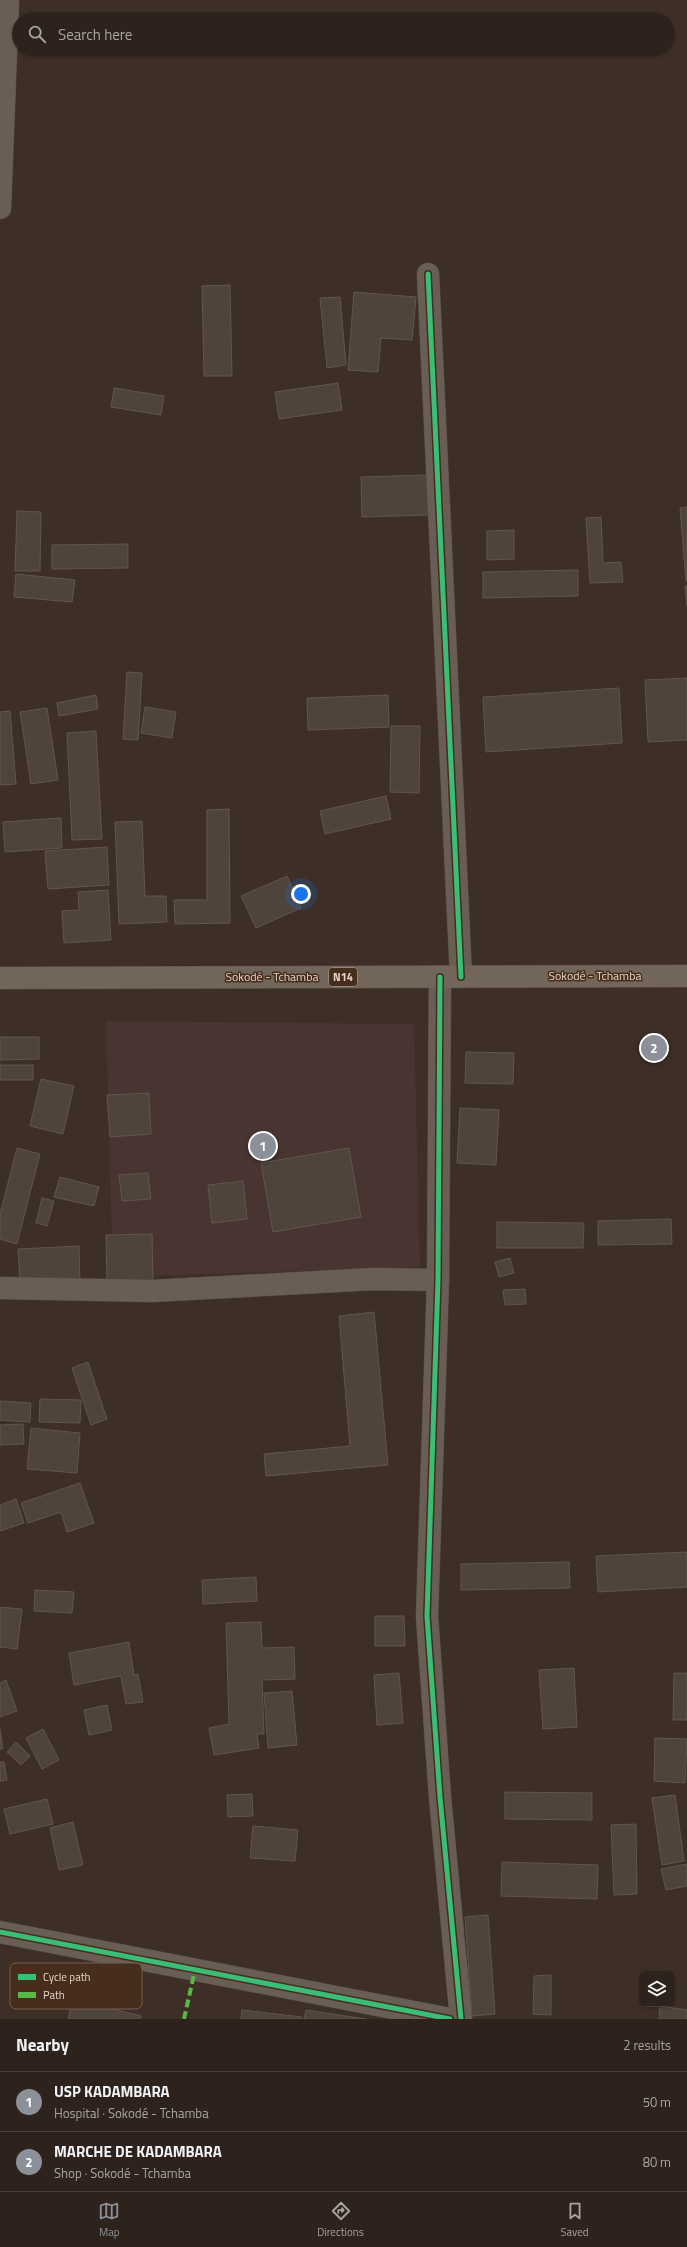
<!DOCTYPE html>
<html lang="en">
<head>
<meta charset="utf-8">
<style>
  body { margin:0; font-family:"Titillium Web",sans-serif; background:#362b25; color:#f1f3f6 }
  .controls { position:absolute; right:12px; bottom:12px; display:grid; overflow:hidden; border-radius:8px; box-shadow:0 1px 3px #0004 }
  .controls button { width:36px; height:36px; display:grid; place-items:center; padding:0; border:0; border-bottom:1px solid #49403b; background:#2e231c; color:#f1f3f6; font:20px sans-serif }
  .you { position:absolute; left:301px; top:894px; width:14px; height:14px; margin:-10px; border:3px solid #fff; border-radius:50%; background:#1a73e8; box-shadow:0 0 0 6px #1a73e833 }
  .badge { display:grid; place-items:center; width:26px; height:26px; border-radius:50%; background:#8c9099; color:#fff; font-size:13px; font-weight:700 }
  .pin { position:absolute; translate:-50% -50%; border:2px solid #fff; box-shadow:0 1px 4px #0006 }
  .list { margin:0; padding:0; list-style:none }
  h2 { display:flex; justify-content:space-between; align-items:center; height:52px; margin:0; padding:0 16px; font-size:17px }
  h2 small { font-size:13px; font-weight:400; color:#a7a4a3 }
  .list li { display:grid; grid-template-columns:26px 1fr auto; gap:12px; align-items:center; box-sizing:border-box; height:60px; padding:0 16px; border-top:1px solid #49403b }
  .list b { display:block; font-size:15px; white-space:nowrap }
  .list p { margin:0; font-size:13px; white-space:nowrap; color:#a7a4a3 }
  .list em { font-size:13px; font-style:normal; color:#a7a4a3 }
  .icon { flex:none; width:22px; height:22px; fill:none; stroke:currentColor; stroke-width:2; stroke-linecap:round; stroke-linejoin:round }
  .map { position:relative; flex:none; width:687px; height:2019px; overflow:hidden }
  .search { position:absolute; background:#2e231c; box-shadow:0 1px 3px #0004; left:12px; right:12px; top:12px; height:44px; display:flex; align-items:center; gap:10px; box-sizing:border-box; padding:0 14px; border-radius:22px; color:#a7a4a3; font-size:15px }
  .sheet { height:172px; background:#2e231c }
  nav { display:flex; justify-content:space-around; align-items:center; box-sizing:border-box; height:56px; border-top:1px solid #49403b; background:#2e231c; font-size:11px; color:#a7a4a3 }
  nav a { display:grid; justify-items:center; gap:2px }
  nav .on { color:#8c9099 }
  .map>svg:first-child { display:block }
  .medical { fill:#483531 }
  .building { fill:#4f443c; stroke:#62554d }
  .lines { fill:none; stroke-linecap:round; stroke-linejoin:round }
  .street-casing { stroke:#584d44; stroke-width:23 }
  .primary-casing { stroke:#584d44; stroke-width:23 }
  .street { stroke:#685e56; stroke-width:22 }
  .primary { stroke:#72655a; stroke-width:22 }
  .quiet { stroke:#58b947; stroke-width:4; stroke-dasharray:8 4; stroke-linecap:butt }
  .cycleway-casing { stroke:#472d1b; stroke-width:8 }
  .cycleway { stroke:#3abd76; stroke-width:5 }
  .labels { text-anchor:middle; stroke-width:3; stroke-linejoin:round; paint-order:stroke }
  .shield { fill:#472d1b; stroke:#b6a396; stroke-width:1 }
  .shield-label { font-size:11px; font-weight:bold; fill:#e5d5ca }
  .street-label { font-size:12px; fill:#e5d5ca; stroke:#472d1b }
  .key { fill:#472d1b; stroke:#765f50; stroke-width:1 }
  .key-label { font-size:11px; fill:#e5d5ca }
</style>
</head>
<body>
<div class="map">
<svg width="687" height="2019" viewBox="0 0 687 2019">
  <rect width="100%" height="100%" fill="#3d2f25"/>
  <path class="medical" d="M 106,1021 L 414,1024 L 420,1267 L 113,1277 Z"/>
  <g class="building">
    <path d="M 230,285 L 232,376 L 204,376 L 202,286 Z"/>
    <path d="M 354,292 L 416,297 L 412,340 L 381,338 L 378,372 L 348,370 Z"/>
    <path d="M 340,297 L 346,365 L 327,368 L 320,298 Z"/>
    <path d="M 338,383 L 342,410 L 279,419 L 275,392 Z"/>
    <path d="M 114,388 L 164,396 L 161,415 L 111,407 Z"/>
    <path d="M 428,475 L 429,515 L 362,517 L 361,477 Z"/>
    <path d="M 687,507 L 687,581 L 686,581 L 680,508 Z"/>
    <path d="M 17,511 L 41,512 L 40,571 L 15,571 Z"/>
    <path d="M 601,517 L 603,563 L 621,562 L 623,582 L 590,583 L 586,518 Z"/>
    <path d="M 514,530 L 514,559 L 487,560 L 487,531 Z"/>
    <path d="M 128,544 L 128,568 L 52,569 L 52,545 Z"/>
    <path d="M 578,570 L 578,596 L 483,598 L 483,572 Z"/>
    <path d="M 16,574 L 75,580 L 72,602 L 14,597 Z"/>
    <path d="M 685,586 L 687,586 L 687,606 Z"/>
    <path d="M 127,672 L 142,673 L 138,740 L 123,739 Z"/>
    <path d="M 687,678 L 687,740 L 648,742 L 645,680 Z"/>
    <path d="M 619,688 L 622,743 L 486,752 L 483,697 Z"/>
    <path d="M 96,695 L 98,709 L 59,716 L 57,703 Z"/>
    <path d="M 388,695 L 389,727 L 308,730 L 307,698 Z"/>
    <path d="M 145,707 L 176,712 L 172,738 L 141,733 Z"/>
    <path d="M 47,708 L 58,780 L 31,784 L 20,712 Z"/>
    <path d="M 10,711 L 16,784 L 0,785 L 0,712 Z"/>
    <path d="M 391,726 L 420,726 L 419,793 L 390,792 Z"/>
    <path d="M 96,731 L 102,839 L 72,840 L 67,733 Z"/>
    <path d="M 386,796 L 391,819 L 325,834 L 320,811 Z"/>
    <path d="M 229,809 L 230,923 L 175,924 L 174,900 L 207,900 L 207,810 Z"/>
    <path d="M 61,818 L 62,848 L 5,852 L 3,822 Z"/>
    <path d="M 142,821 L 145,896 L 166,896 L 167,922 L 119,924 L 115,822 Z"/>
    <path d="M 107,847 L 109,885 L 48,889 L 45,851 Z"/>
    <path d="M 287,876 L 301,908 L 256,928 L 241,896 Z"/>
    <path d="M 108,890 L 111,940 L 64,943 L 62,911 L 79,910 L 78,892 Z"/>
    <path d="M 0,1037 L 39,1037 L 39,1059 L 0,1060 Z"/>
    <path d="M 466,1052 L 514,1053 L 513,1084 L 465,1083 Z"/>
    <rect x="0" y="1065" width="33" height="15"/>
    <path d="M 41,1079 L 74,1086 L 63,1134 L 30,1126 Z"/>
    <path d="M 149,1093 L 151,1134 L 110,1137 L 107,1095 Z"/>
    <path d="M 460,1108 L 499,1110 L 496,1165 L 457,1163 Z"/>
    <path d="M 17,1148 L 40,1154 L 17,1244 L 0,1239 L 0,1214 Z"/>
    <path d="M 349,1148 L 361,1217 L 273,1232 L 261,1163 Z"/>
    <path d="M 148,1173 L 151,1199 L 122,1201 L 119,1175 Z"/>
    <path d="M 60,1177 L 99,1187 L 94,1206 L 54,1197 Z"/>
    <path d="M 243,1181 L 247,1219 L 212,1223 L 208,1185 Z"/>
    <path d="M 42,1198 L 54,1201 L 47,1226 L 36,1223 Z"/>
    <path d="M 671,1219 L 672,1244 L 598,1245 L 598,1221 Z"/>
    <path d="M 497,1222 L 584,1223 L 583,1248 L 497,1248 Z"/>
    <path d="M 152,1234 L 153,1281 L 107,1283 L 106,1235 Z"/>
    <path d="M 79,1246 L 80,1282 L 20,1285 L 18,1249 Z"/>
    <path d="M 510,1258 L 514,1273 L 499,1277 L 495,1262 Z"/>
    <path d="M 525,1289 L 526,1304 L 505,1305 L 503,1290 Z"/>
    <path d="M 374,1312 L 388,1465 L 266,1476 L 264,1454 L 350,1446 L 339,1316 Z"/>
    <path d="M 88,1362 L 107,1419 L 91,1425 L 72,1368 Z"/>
    <path d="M 40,1399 L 81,1400 L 80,1423 L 39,1422 Z"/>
    <path d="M 0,1401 L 31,1403 L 30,1422 L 0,1420 Z"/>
    <path d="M 23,1424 L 24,1444 L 0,1445 L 0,1425 Z"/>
    <path d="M 31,1428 L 80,1433 L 77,1473 L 27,1469 Z"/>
    <path d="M 80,1483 L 94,1523 L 67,1532 L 61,1512 L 28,1523 L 21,1503 Z"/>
    <path d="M 16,1499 L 24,1523 L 0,1531 L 0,1505 Z"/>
    <path d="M 687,1552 L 687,1587 L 598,1592 L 596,1556 Z"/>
    <path d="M 569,1562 L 570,1588 L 461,1590 L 461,1564 Z"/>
    <path d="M 256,1577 L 257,1601 L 203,1604 L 202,1580 Z"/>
    <path d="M 35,1590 L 74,1592 L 72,1613 L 34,1611 Z"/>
    <path d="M 0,1607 L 22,1609 L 17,1649 L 0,1647 Z"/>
    <path d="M 375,1616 L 404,1616 L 405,1646 L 375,1646 Z"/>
    <path d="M 261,1622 L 262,1648 L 294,1647 L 295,1679 L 262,1680 L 264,1734 L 257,1734 L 259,1748 L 214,1755 L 209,1728 L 229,1724 L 226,1623 Z"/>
    <path d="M 129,1642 L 134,1675 L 138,1674 L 143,1702 L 126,1704 L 121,1676 L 74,1685 L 69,1653 Z"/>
    <path d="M 574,1668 L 577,1727 L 543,1729 L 539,1670 Z"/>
    <path d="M 399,1673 L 403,1723 L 377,1725 L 374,1675 Z"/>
    <path d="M 674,1673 L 687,1673 L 687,1720 L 673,1720 Z"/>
    <path d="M 6,1680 L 17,1711 L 0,1717 L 0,1683 Z"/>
    <path d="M 292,1691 L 297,1745 L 268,1748 L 264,1693 Z"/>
    <path d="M 107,1705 L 112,1730 L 89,1735 L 84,1710 Z"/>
    <path d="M 0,1729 L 3,1749 L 0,1749 Z"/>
    <path d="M 43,1729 L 59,1760 L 42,1769 L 26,1738 Z"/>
    <path d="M 655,1738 L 687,1739 L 685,1783 L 654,1781 Z"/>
    <path d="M 16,1742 L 30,1756 L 21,1765 L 7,1752 Z"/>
    <path d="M 0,1762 L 4,1762 L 7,1780 L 0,1781 Z"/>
    <path d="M 505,1792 L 592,1793 L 592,1820 L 505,1819 Z"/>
    <path d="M 252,1794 L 253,1816 L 228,1817 L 227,1795 Z"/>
    <path d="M 675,1795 L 684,1861 L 662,1865 L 652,1798 Z"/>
    <path d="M 47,1799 L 53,1824 L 10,1834 L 4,1809 Z"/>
    <path d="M 73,1822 L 83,1865 L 59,1870 L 50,1828 Z"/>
    <path d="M 636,1824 L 637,1894 L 614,1895 L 611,1825 Z"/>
    <path d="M 253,1826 L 298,1830 L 295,1861 L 250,1858 Z"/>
    <path d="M 502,1862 L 598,1865 L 597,1899 L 501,1896 Z"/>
    <path d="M 687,1864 L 687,1886 L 666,1890 L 661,1869 Z"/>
    <path d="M 488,1915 L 495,2014 L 472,2016 L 465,1917 Z"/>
    <path d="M 551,1975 L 551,2015 L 533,2014 L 534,1976 Z"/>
    <path d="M 73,1999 L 141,2016 L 140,2019 L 68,2019 Z"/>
    <path d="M 660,2006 L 687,2010 L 687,2019 L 659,2019 Z"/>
    <path d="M 242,2010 L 302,2017 L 302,2019 L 241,2019 Z"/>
    <path d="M 306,2010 L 366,2019 L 304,2019 Z"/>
  </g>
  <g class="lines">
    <g class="street-casing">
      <g id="street">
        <path d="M 0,208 L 8,0"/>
        <path d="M 428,274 L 461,977"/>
        <path d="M 440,977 L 438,1280 L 427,1616 L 440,1797 L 461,2019"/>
        <path d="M 0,1288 L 152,1291 L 374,1279 L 438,1280"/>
        <path d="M 0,1932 L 450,2019"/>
      </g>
    </g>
    <g class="primary-casing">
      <path id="primary" d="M 0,978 L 687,976"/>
    </g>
    <use href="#street" class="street"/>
    <use href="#primary" class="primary"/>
    <path class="quiet" d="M 184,2019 L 195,1970"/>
    <g class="cycleway-casing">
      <g id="cycleway">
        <path d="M 428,274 L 461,977"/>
        <path d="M 440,977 L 438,1280 L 427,1616 L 440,1797 L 461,2019"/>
        <path d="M 0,1932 L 450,2019"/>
      </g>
    </g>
    <use href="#cycleway" class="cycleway"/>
  </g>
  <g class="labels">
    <rect class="shield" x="329" y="968" width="28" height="18" rx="3"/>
    <g class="shield-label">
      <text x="343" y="981">N14</text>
    </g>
    <g class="street-label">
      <text x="595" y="980">Sokodé - Tchamba</text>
      <text x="272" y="981">Sokodé - Tchamba</text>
    </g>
  </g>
  <rect x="10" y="1963" width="132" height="46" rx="6" class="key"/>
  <rect x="18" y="1974" width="18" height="6" fill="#3abd76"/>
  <rect x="18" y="1992" width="18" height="6" fill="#58b947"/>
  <g class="key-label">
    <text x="43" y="1981">Cycle path</text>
    <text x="43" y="1999">Path</text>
  </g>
</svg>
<div class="controls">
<button><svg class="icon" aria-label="layers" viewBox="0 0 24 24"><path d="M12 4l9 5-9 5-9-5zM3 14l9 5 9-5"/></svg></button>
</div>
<div class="you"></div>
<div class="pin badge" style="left:263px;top:1146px">1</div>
<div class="pin badge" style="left:654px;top:1048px">2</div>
<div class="search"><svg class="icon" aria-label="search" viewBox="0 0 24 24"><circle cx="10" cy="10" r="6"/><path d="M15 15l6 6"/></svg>Search here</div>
</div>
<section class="sheet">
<h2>Nearby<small>2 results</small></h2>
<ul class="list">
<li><span class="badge">1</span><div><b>USP KADAMBARA</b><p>Hospital · Sokodé - Tchamba</p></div><em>50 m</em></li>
<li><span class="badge">2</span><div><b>MARCHE DE KADAMBARA</b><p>Shop · Sokodé - Tchamba</p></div><em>80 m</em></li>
</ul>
</section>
<nav>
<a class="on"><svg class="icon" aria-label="map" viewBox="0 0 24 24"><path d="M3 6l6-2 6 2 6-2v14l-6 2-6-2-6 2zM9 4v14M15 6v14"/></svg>Map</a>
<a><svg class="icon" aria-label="directions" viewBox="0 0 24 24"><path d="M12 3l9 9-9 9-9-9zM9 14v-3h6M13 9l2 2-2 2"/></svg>Directions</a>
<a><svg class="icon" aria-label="saved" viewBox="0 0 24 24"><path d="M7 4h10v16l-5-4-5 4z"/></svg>Saved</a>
</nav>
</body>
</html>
